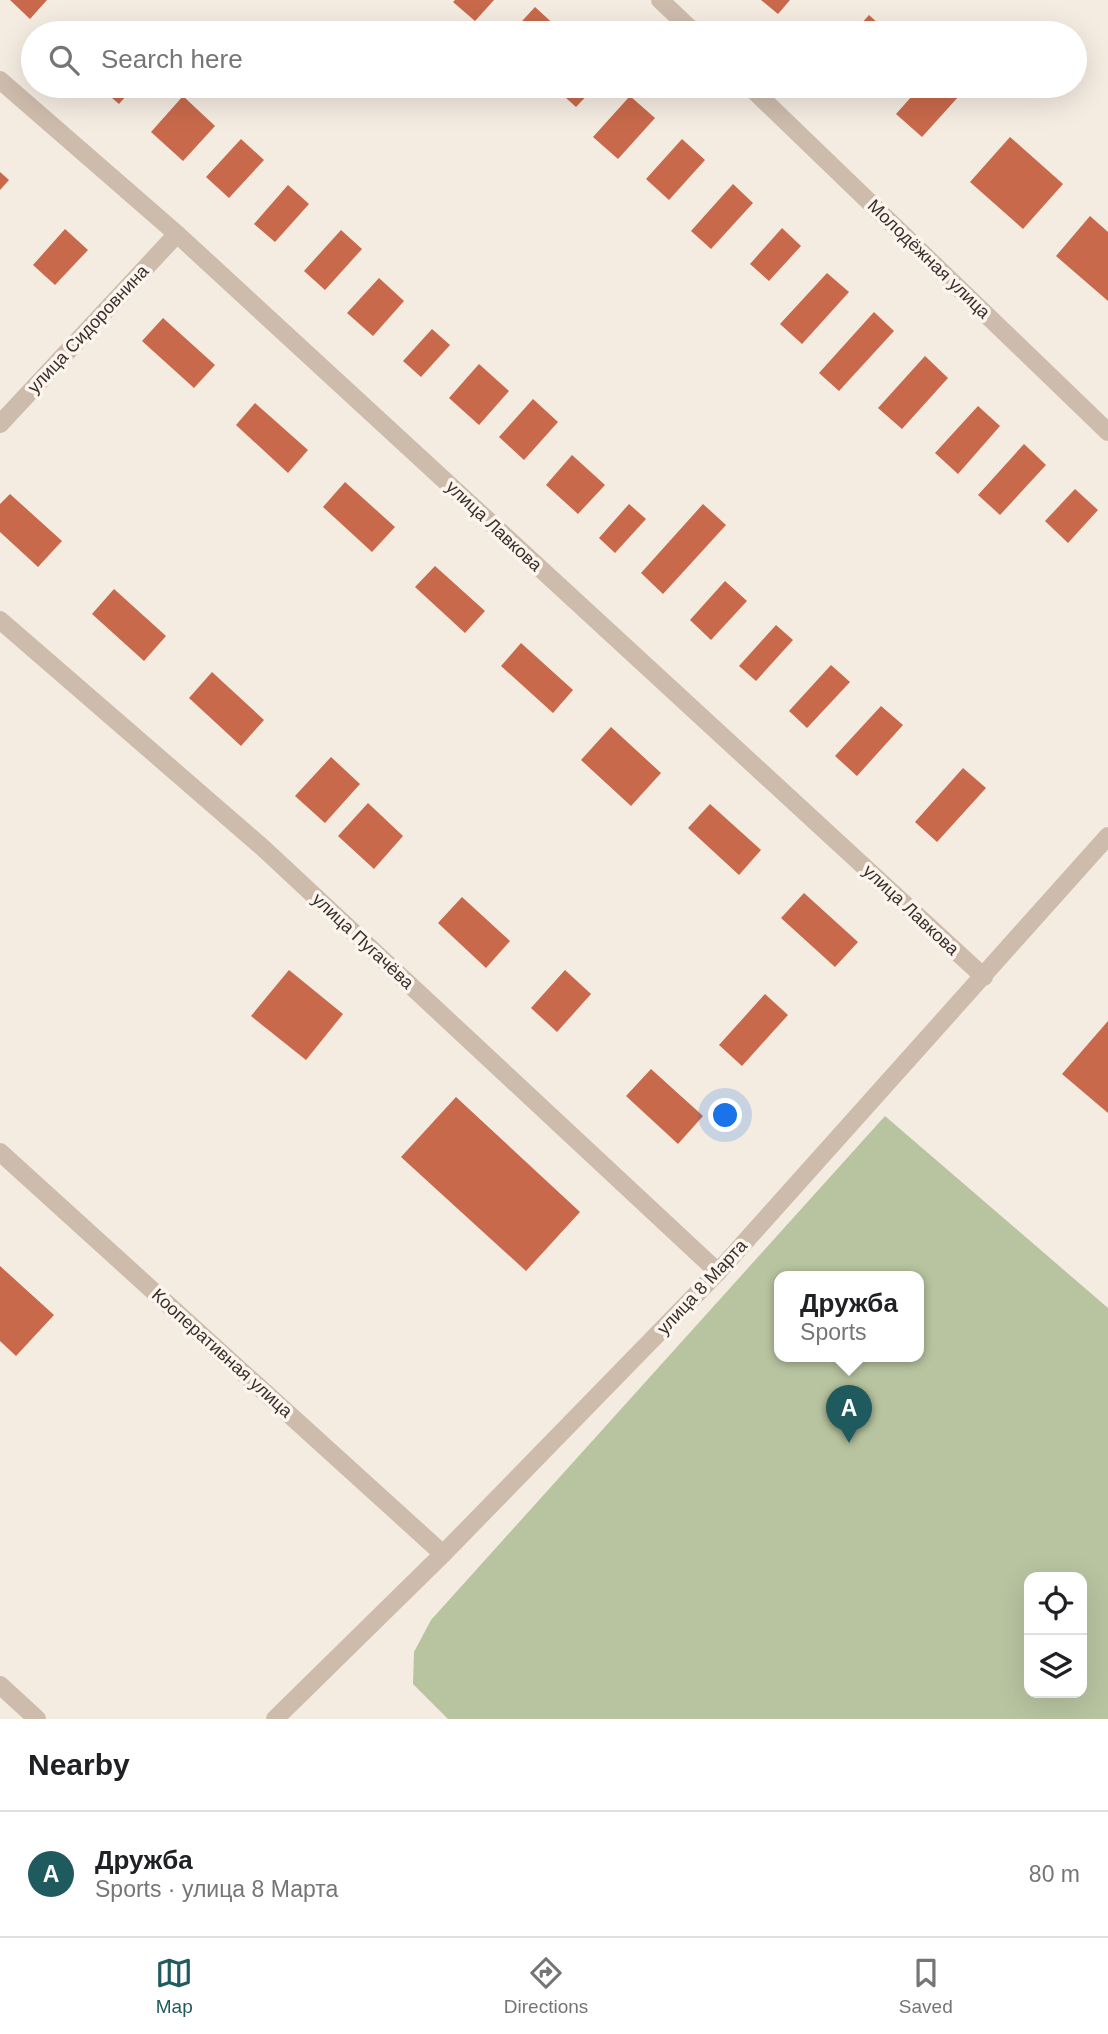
<!DOCTYPE html>
<html lang="en">
<head>
<meta charset="utf-8">
<style>
  body { margin:0; font-family:Arial,sans-serif; background:#f2f2f2; color:#202124 }
  .controls { position:absolute; right:21px; bottom:21px; display:grid; overflow:hidden; border-radius:14px; box-shadow:0 7px 28px #0002 }
  .controls button { width:63px; height:63px; display:grid; place-items:center; padding:0; border:0; border-bottom:2px solid #e0e0e0; background:#fff; color:#202124; font:35px sans-serif }
  .you { position:absolute; left:726px; top:1116px; width:24px; height:24px; margin:-18px; border:5px solid #fff; border-radius:50%; background:#1a73e8; box-shadow:0 0 0 10px #1a73e833 }
  .badge { display:grid; place-items:center; width:46px; height:46px; border-radius:50%; background:#1f5a5e; color:#fff; font-size:23px; font-weight:700 }
  .pin { position:absolute; translate:-50% -58px; filter:drop-shadow(0 2px 4px #0008) }
  .pin::after { content:''; position:absolute; top:37px; width:24px; height:21px; background:inherit; clip-path:polygon(0 0,100% 0,50% 100%) }
  .popup { position:absolute; left:774px; top:1271px; width:150px; height:91px; box-sizing:border-box; display:grid; place-content:center; border-radius:14px; background:#fff; filter:drop-shadow(0 2px 5px #0005); font-size:23px; white-space:nowrap; color:#757577 }
  .popup b { font-size:26px; color:#202124 }
  .popup::after { content:''; position:absolute; left:50%; top:100%; margin-left:-14px; border:14px solid transparent; border-top-color:#fff }
  .list { margin:0; padding:0; list-style:none }
  h2 { display:flex; justify-content:space-between; align-items:center; height:91px; margin:0; padding:0 28px; font-size:30px }
  h2 small { font-size:23px; font-weight:400; color:#757577 }
  .list li { display:grid; grid-template-columns:46px 1fr auto; gap:21px; align-items:center; box-sizing:border-box; height:126px; padding:0 28px; border-top:2px solid #e0e0e0 }
  .list b { display:block; font-size:26px; white-space:nowrap }
  .list p { margin:0; font-size:23px; white-space:nowrap; color:#757577 }
  .list em { font-size:23px; font-style:normal; color:#757577 }
  .icon { flex:none; width:38px; height:38px; fill:none; stroke:currentColor; stroke-width:2; stroke-linecap:round; stroke-linejoin:round }
  .map { position:relative; flex:none; width:1108px; height:1719px; overflow:hidden }
  .search { position:absolute; background:#fff; box-shadow:0 7px 28px #0002; left:21px; right:21px; top:21px; height:77px; display:flex; align-items:center; gap:18px; box-sizing:border-box; padding:0 24px; border-radius:38px; color:#757577; font-size:26px }
  .sheet { height:217px; background:#fff }
  nav { display:flex; justify-content:space-around; align-items:center; box-sizing:border-box; height:98px; border-top:2px solid #e0e0e0; background:#fff; font-size:19px; color:#757577 }
  nav a { display:grid; justify-items:center; gap:4px }
  nav .on { color:#1f5a5e }
  .map>svg:first-child { display:block }
  .green { fill:#b8c4a0; fill-rule:evenodd }
  .building { fill:#c8694b }
  .lines { fill:none; stroke-linecap:round; stroke-linejoin:round }
  .minor { stroke:#cdbbac; stroke-width:18 }
  .labels { text-anchor:middle; stroke-width:7; stroke-linejoin:round; paint-order:stroke }
  .street-label { font-size:18px; fill:#3b302b; stroke:#fbf5ee }
</style>
</head>
<body>
<div class="map">
<svg width="1108" height="1719" viewBox="0 0 1108 1719">
  <rect width="100%" height="100%" fill="#f4ebe1"/>
  <path class="green" d="M 885,1116 L 1108,1308 L 1108,1719 L 448,1719 L 413,1684 L 414,1652 L 431,1620 ZM 779,1277 L 919,1277 L 919,1357 L 779,1357 ZM 1082,1577 L 1082,1693 L 1029,1693 L 1029,1577 Z"/>
  <g class="building">
    <path d="M 10,0 L 47,0 L 30,19 Z"/>
    <path d="M 455,0 L 494,0 L 475,21 L 453,2 Z"/>
    <path d="M 761,0 L 790,0 L 778,14 Z"/>
    <path d="M 535,7 L 559,29 L 555,33 L 511,33 Z"/>
    <path d="M 869,15 L 889,33 L 853,33 Z"/>
    <path d="M 78,25 L 88,33 L 71,33 Z"/>
    <path d="M 98,86 L 135,86 L 119,104 Z"/>
    <path d="M 556,86 L 596,86 L 576,107 L 554,87 Z"/>
    <path d="M 921,86 L 947,86 L 959,96 L 922,137 L 896,114 Z"/>
    <path d="M 183,96 L 215,126 L 183,161 L 151,132 Z"/>
    <path d="M 630,96 L 655,118 L 618,159 L 593,137 Z"/>
    <path d="M 1010,137 L 1063,184 L 1023,229 L 970,182 Z"/>
    <path d="M 241,139 L 264,160 L 229,198 L 206,177 Z"/>
    <path d="M 682,139 L 705,160 L 669,200 L 646,179 Z"/>
    <path d="M 0,172 L 9,180 L 0,190 Z"/>
    <path d="M 733,184 L 753,203 L 711,249 L 691,231 Z"/>
    <path d="M 288,185 L 309,204 L 275,242 L 254,224 Z"/>
    <path d="M 1090,216 L 1108,232 L 1108,301 L 1056,256 Z"/>
    <path d="M 782,228 L 801,246 L 769,281 L 750,264 Z"/>
    <path d="M 65,229 L 88,250 L 55,285 L 33,265 Z"/>
    <path d="M 341,230 L 362,249 L 325,290 L 304,271 Z"/>
    <path d="M 827,273 L 849,292 L 802,344 L 780,324 Z"/>
    <path d="M 379,278 L 404,301 L 373,336 L 347,313 Z"/>
    <path d="M 874,312 L 894,331 L 839,391 L 819,373 Z"/>
    <path d="M 163,318 L 215,365 L 194,388 L 142,341 Z"/>
    <path d="M 432,329 L 450,345 L 421,377 L 403,361 Z"/>
    <path d="M 925,356 L 948,378 L 902,429 L 878,408 Z"/>
    <path d="M 479,364 L 509,391 L 479,425 L 449,398 Z"/>
    <path d="M 533,399 L 558,422 L 524,460 L 499,437 Z"/>
    <path d="M 255,403 L 308,450 L 288,473 L 236,425 Z"/>
    <path d="M 978,406 L 1000,426 L 958,474 L 935,453 Z"/>
    <path d="M 1024,444 L 1046,465 L 1000,515 L 978,495 Z"/>
    <path d="M 572,455 L 605,485 L 578,514 L 546,485 Z"/>
    <path d="M 345,482 L 395,527 L 372,552 L 323,507 Z"/>
    <path d="M 1075,489 L 1098,510 L 1068,543 L 1045,521 Z"/>
    <path d="M 10,494 L 62,541 L 38,567 L 0,532 L 0,504 Z"/>
    <path d="M 629,504 L 646,519 L 615,553 L 599,538 Z"/>
    <path d="M 703,504 L 726,525 L 663,594 L 641,573 Z"/>
    <path d="M 435,566 L 485,611 L 465,633 L 415,587 Z"/>
    <path d="M 725,581 L 747,601 L 711,640 L 690,620 Z"/>
    <path d="M 114,589 L 166,636 L 144,661 L 92,614 Z"/>
    <path d="M 776,625 L 793,640 L 756,681 L 739,666 Z"/>
    <path d="M 521,643 L 573,690 L 553,713 L 501,666 Z"/>
    <path d="M 831,665 L 850,682 L 807,728 L 789,711 Z"/>
    <path d="M 212,672 L 264,720 L 241,746 L 189,698 Z"/>
    <path d="M 881,706 L 903,725 L 857,776 L 835,756 Z"/>
    <path d="M 611,727 L 661,773 L 631,806 L 581,760 Z"/>
    <path d="M 331,757 L 360,784 L 325,823 L 295,796 Z"/>
    <path d="M 963,768 L 986,788 L 937,842 L 915,822 Z"/>
    <path d="M 368,803 L 403,836 L 374,869 L 338,836 Z"/>
    <path d="M 710,804 L 761,850 L 739,875 L 688,828 Z"/>
    <path d="M 804,893 L 858,942 L 835,967 L 781,918 Z"/>
    <path d="M 462,897 L 510,941 L 486,968 L 438,923 Z"/>
    <path d="M 289,970 L 343,1014 L 306,1060 L 251,1016 Z"/>
    <path d="M 565,970 L 591,994 L 557,1032 L 531,1008 Z"/>
    <path d="M 765,994 L 788,1015 L 742,1066 L 719,1045 Z"/>
    <path d="M 1108,1021 L 1108,1113 L 1062,1074 Z"/>
    <path d="M 651,1069 L 703,1116 L 678,1144 L 626,1096 Z"/>
    <path d="M 456,1097 L 580,1212 L 526,1271 L 401,1157 Z"/>
    <path d="M 0,1266 L 54,1315 L 16,1356 L 0,1341 Z"/>
  </g>
  <g class="lines">
    <g class="minor">
      <path d="M 660,0 L 695,33"/>
      <path d="M 0,80 L 177,234 L 984,977"/>
      <path d="M 749,86 L 1108,432"/>
      <path d="M 0,424 L 177,234"/>
      <path d="M 0,620 L 262,847 L 718,1272"/>
      <path d="M 0,1152 L 443,1554"/>
      <path d="M 0,1685 L 37,1719"/>
      <path d="M 275,1719 L 443,1554 L 718,1272 L 1108,836"/>
    </g>
  </g>
  <g class="labels">
    <g class="street-label">
      <text transform="translate(929 259) rotate(44)" y="6">Молодёжная улица</text>
      <text transform="translate(88 329) rotate(-47)" y="6">улица Сидоровнина</text>
      <text transform="translate(494 526) rotate(43)" y="6">улица Лавкова</text>
      <text transform="translate(911 910) rotate(43)" y="6">улица Лавкова</text>
      <text transform="translate(363 941) rotate(43)" y="6">улица Пугачёва</text>
      <text transform="translate(702 1287) rotate(-47)" y="6">улица 8 Марта</text>
      <text transform="translate(222 1353) rotate(42)" y="6">Кооперативная улица</text>
    </g>
  </g>
</svg>
<div class="controls">
<button><svg class="icon" aria-label="locate" viewBox="0 0 24 24"><circle cx="12" cy="12" r="6"/><path d="M12 2v4M12 18v4M2 12h4M18 12h4"/></svg></button>
<button><svg class="icon" aria-label="layers" viewBox="0 0 24 24"><path d="M12 4l9 5-9 5-9-5zM3 14l9 5 9-5"/></svg></button>
</div>
<div class="you"></div>
<div class="pin badge" style="left:849px;top:1443px">A</div>
<div class="popup"><b>Дружба</b>Sports</div>
<div class="search"><svg class="icon" aria-label="search" viewBox="0 0 24 24"><circle cx="10" cy="10" r="6"/><path d="M15 15l6 6"/></svg>Search here</div>
</div>
<section class="sheet">
<h2>Nearby<small></small></h2>
<ul class="list">
<li><span class="badge">A</span><div><b>Дружба</b><p>Sports · улица 8 Марта</p></div><em>80 m</em></li>
</ul>
</section>
<nav>
<a class="on"><svg class="icon" aria-label="map" viewBox="0 0 24 24"><path d="M3 6l6-2 6 2 6-2v14l-6 2-6-2-6 2zM9 4v14M15 6v14"/></svg>Map</a>
<a><svg class="icon" aria-label="directions" viewBox="0 0 24 24"><path d="M12 3l9 9-9 9-9-9zM9 14v-3h6M13 9l2 2-2 2"/></svg>Directions</a>
<a><svg class="icon" aria-label="saved" viewBox="0 0 24 24"><path d="M7 4h10v16l-5-4-5 4z"/></svg>Saved</a>
</nav>
</body>
</html>
